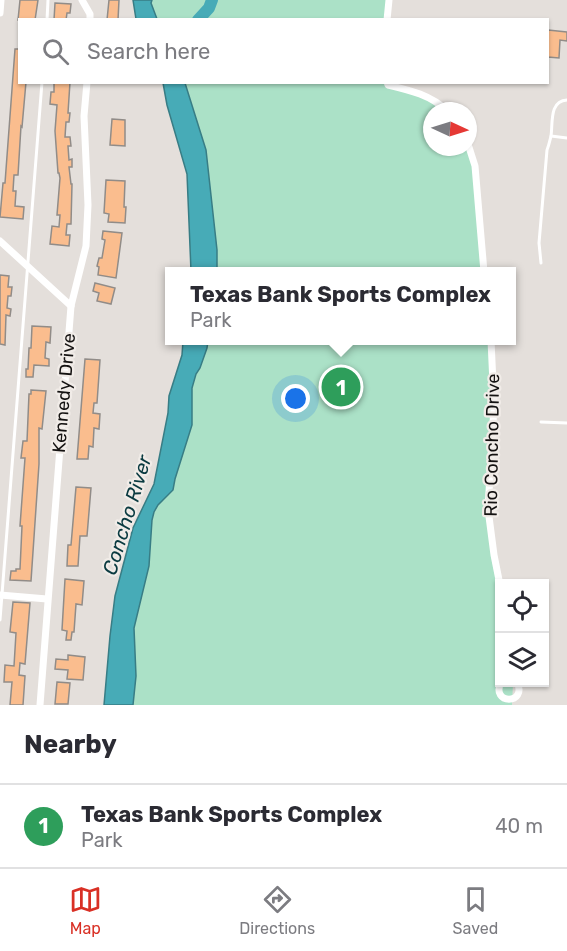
<!DOCTYPE html>
<html lang="en">
<head>
<meta charset="utf-8">
<style>
  body { margin:0; font-family:Rubik,sans-serif; background:#f2f2f3; color:#2b2b33 }
  .controls { position:absolute; right:18px; bottom:18px; display:grid; overflow:hidden; border-radius:0px; box-shadow:0 2px 4px #0004 }
  .controls button { width:54px; height:54px; display:grid; place-items:center; padding:0; border:0; border-bottom:2px solid #e1e1e2; background:#fff; color:#2b2b33; font:30px sans-serif }
  .compass { position:absolute; left:423px; top:102px; width:54px; height:54px; border-radius:50%; background:#fff; box-shadow:0 2px 4px #0004; rotate:94deg }
  .you { position:absolute; left:296px; top:399px; width:21px; height:21px; margin:-15px; border:4px solid #fff; border-radius:50%; background:#1a73e8; box-shadow:0 0 0 9px #1a73e833 }
  .badge { display:grid; place-items:center; width:39px; height:39px; border-radius:50%; background:#d93025; color:#fff; font-size:20px; font-weight:700 }
  .pin { position:absolute; translate:-50% -50%; border:3px solid #fff; box-shadow:0 2px 6px #0006 }
  .popup { position:absolute; left:165px; top:267px; width:351px; height:78px; box-sizing:border-box; display:grid; place-content:center; border-radius:0px; background:#fff; filter:drop-shadow(0 2px 4px #0005); font-size:20px; white-space:nowrap; color:#7c7c81 }
  .popup b { font-size:22px; color:#2b2b33 }
  .popup::after { content:''; position:absolute; left:50%; top:100%; margin-left:-12px; border:12px solid transparent; border-top-color:#fff }
  .list { margin:0; padding:0; list-style:none }
  h2 { display:flex; justify-content:space-between; align-items:center; height:78px; margin:0; padding:0 24px; font-size:26px }
  h2 small { font-size:20px; font-weight:400; color:#7c7c81 }
  .list li { display:grid; grid-template-columns:39px 1fr auto; gap:18px; align-items:center; box-sizing:border-box; height:84px; padding:0 24px; border-top:2px solid #e1e1e2 }
  .list b { display:block; font-size:22px; white-space:nowrap }
  .list p { margin:0; font-size:20px; white-space:nowrap; color:#7c7c81 }
  .list em { font-size:20px; font-style:normal; color:#7c7c81 }
  .icon { flex:none; width:33px; height:33px; fill:none; stroke:currentColor; stroke-width:2; stroke-linecap:round; stroke-linejoin:round }
  .map { position:relative; flex:none; width:567px; height:705px; overflow:hidden }
  .search { position:absolute; background:#fff; box-shadow:0 2px 4px #0004; left:18px; right:18px; top:18px; height:66px; display:flex; align-items:center; gap:15px; box-sizing:border-box; padding:0 21px; border-radius:0px; color:#7c7c81; font-size:22px }
  .sheet { height:162px; background:#fff }
  nav { display:flex; justify-content:space-around; align-items:center; box-sizing:border-box; height:84px; border-top:2px solid #e1e1e2; background:#fff; font-size:16px; color:#7c7c81 }
  nav a { display:grid; justify-items:center; gap:3px }
  nav .on { color:#d93025 }
  .map>svg:first-child { display:block }
  .green { fill:#abe1c7 }
  .water { fill:#47abb7; stroke:#387d85; stroke-width:1.5 }
  .lines { fill:none; stroke-linecap:round; stroke-linejoin:round }
  .river { stroke:#47abb7; stroke-width:12 }
  .building { fill:#fabd8e; stroke:#918c88; stroke-width:1.5 }
  .lane { stroke:#fff; stroke-width:3 }
  .street { stroke:#fff; stroke-width:7 }
  .labels { text-anchor:middle; stroke-width:4.5; stroke-linejoin:round; paint-order:stroke }
  .street-label { font-size:18px; fill:#141211; stroke:#f1ece8 }
  .water-label { font-size:20px; font-style:italic; fill:#0a3a40; stroke:#f1ece8 }
</style>
</head>
<body>
<div class="map">
<svg width="567" height="705" viewBox="0 0 567 705">
  <rect width="100%" height="100%" fill="#e4dfdb"/>
  <g class="green">
    <path d="M 152,0 L 389,0 L 387,20 L 156,19 L 151,3 Z"/>
    <path d="M 175,83 L 387,83 L 413,91 L 447,111 L 432,111 L 432,147 L 468,147 L 475,166 L 484,271 L 211,271 Z"/>
    <path d="M 200,341 L 491,341 L 493,352 L 488,509 L 499,585 L 500,682 L 513,683 L 512,705 L 115,705 L 122,597 Z"/>
  </g>
  <g class="water">
    <path d="M 133,0 L 152,0 L 151,3 L 157,19 L 136,19 Z"/>
    <path d="M 163,83 L 185,83 L 206,150 L 217,250 L 217,271 L 191,271 L 187,174 L 167,105 Z"/>
    <path d="M 183,341 L 208,341 L 207,348 L 200,368 L 196,374 L 192,388 L 192,425 L 175,479 L 173,490 L 158,505 L 154,512 L 152,520 L 149,566 L 134,628 L 136,676 L 133,705 L 104,705 L 110,636 L 115,596 L 133,528 L 154,484 L 168,413 L 169,396 L 182,355 Z"/>
  </g>
  <g class="lines">
    <path class="river" d="M 198,20 L 209,8 L 212,0"/>
  </g>
  <g class="building">
    <path d="M 20,0 L 38,0 L 35,20 L 18,20 Z"/>
    <path d="M 109,0 L 119,0 L 118,20 L 107,20 Z"/>
    <path d="M 55,3 L 71,4 L 70,13 L 67,13 L 66,20 L 54,20 Z"/>
    <path d="M 548,30 L 567,32 L 567,41 L 560,40 L 559,58 L 548,57 Z"/>
    <path d="M 15,49 L 20,49 L 20,82 L 26,82 L 22,127 L 21,126 L 18,175 L 14,175 L 13,191 L 16,191 L 15,206 L 24,207 L 23,219 L 0,217 L 3,183 L 5,183 Z"/>
    <path d="M 54,82 L 70,82 L 68,113 L 70,113 L 69,122 L 66,122 L 65,137 L 70,137 L 71,146 L 68,146 L 69,160 L 72,159 L 72,167 L 69,167 L 71,184 L 72,184 L 71,224 L 67,224 L 66,235 L 70,235 L 69,246 L 50,244 L 52,226 L 59,227 L 60,215 L 57,215 L 60,178 L 59,173 L 58,173 L 55,131 L 57,105 L 50,104 L 51,92 L 54,92 Z"/>
    <path d="M 112,119 L 125,120 L 125,146 L 110,145 Z"/>
    <path d="M 106,180 L 125,181 L 124,207 L 126,207 L 125,223 L 108,222 L 109,214 L 104,213 Z"/>
    <path d="M 103,231 L 122,233 L 116,278 L 98,275 L 99,267 L 97,266 L 99,258 L 102,258 L 105,240 L 102,239 Z"/>
    <path d="M 0,275 L 9,276 L 8,287 L 12,287 L 11,296 L 8,296 L 7,308 L 11,309 L 10,316 L 6,315 L 5,345 L 0,344 Z"/>
    <path d="M 95,283 L 115,288 L 111,304 L 97,301 L 99,293 L 93,291 Z"/>
    <path d="M 32,326 L 51,327 L 50,343 L 46,342 L 45,358 L 49,359 L 49,366 L 34,365 L 33,377 L 26,377 L 26,369 L 28,369 L 29,348 L 31,348 Z"/>
    <path d="M 85,359 L 100,360 L 97,403 L 94,403 L 93,413 L 100,414 L 99,429 L 94,428 L 93,447 L 89,446 L 88,459 L 77,459 Z"/>
    <path d="M 31,390 L 46,391 L 42,429 L 39,428 L 39,464 L 31,581 L 10,580 L 11,571 L 16,571 L 16,569 L 20,569 L 22,526 L 20,526 L 25,458 L 21,458 L 23,441 L 27,441 L 29,394 L 31,394 Z"/>
    <path d="M 76,487 L 91,488 L 87,536 L 80,536 L 78,566 L 67,566 L 68,545 L 71,545 Z"/>
    <path d="M 65,579 L 84,581 L 82,605 L 76,604 L 74,632 L 72,632 L 71,640 L 66,640 L 67,631 L 62,630 Z"/>
    <path d="M 13,602 L 30,603 L 25,664 L 20,663 L 19,675 L 25,676 L 23,705 L 10,705 L 12,682 L 4,682 L 5,665 L 14,666 L 16,633 L 10,632 Z"/>
    <path d="M 68,655 L 85,657 L 83,680 L 67,679 L 68,670 L 55,669 L 56,659 L 68,660 Z"/>
    <path d="M 57,682 L 70,683 L 68,704 L 55,704 Z"/>
  </g>
  <g class="lines">
    <g class="lane">
      <path d="M 47,20 L 48,0"/>
      <path d="M 551,136 L 567,138"/>
      <path d="M 541,263 L 539,243 L 547,150 C 549,145 550,140 551,136 C 553,123 549,101 567,100"/>
      <path d="M 541,422 L 567,423"/>
      <path d="M 0,620 L 42,82"/>
    </g>
    <g class="street">
      <path d="M 82,0 L 90,14 L 90,20"/>
      <path d="M 0,13 L 1,0"/>
      <path d="M 387,20 L 389,0"/>
      <path d="M 387,82 L 388,85 C 409,90 431,95 447,111"/>
      <path d="M 468,144 L 475,166 L 484,272"/>
      <path d="M 0,241 L 71,306"/>
      <path d="M 491,340 L 494,406 L 488,509 L 494,555 L 500,585"/>
      <path d="M 0,595 L 47,599"/>
      <path d="M 501,682 C 490,705 528,705 517,682"/>
      <path d="M 40,705 L 71,306 L 86,246 L 88,205 L 84,116 L 87,82"/>
    </g>
  </g>
  <g class="labels">
    <g class="street-label">
      <text transform="translate(64 393) rotate(-85)" y="6">Kennedy Drive</text>
      <text transform="translate(492 445) rotate(-89)" y="6">Rio Concho Drive</text>
    </g>
    <g class="water-label">
      <text transform="translate(127 515) rotate(-73)" y="7">Concho River</text>
    </g>
  </g>
</svg>
<div class="controls">
<button><svg class="icon" aria-label="locate" viewBox="0 0 24 24"><circle cx="12" cy="12" r="6"/><path d="M12 2v4M12 18v4M2 12h4M18 12h4"/></svg></button>
<button><svg class="icon" aria-label="layers" viewBox="0 0 24 24"><path d="M12 4l9 5-9 5-9-5zM3 14l9 5 9-5"/></svg></button>
</div>
<svg class="compass" viewBox="-18 -18 36 36"><path d="M0-13l5 13h-10z" fill="#e53935"/><path d="M0 13l5-13h-10z" fill="#7c7c81"/></svg>
<div class="you"></div>
<div class="pin badge" style="left:341px;top:387px;background:#2e9e5b">1</div>
<div class="popup"><b>Texas Bank Sports Complex</b>Park</div>
<div class="search"><svg class="icon" aria-label="search" viewBox="0 0 24 24"><circle cx="10" cy="10" r="6"/><path d="M15 15l6 6"/></svg>Search here</div>
</div>
<section class="sheet">
<h2>Nearby<small></small></h2>
<ul class="list">
<li><span class="badge" style="background:#2e9e5b">1</span><div><b>Texas Bank Sports Complex</b><p>Park</p></div><em>40 m</em></li>
</ul>
</section>
<nav>
<a class="on"><svg class="icon" aria-label="map" viewBox="0 0 24 24"><path d="M3 6l6-2 6 2 6-2v14l-6 2-6-2-6 2zM9 4v14M15 6v14"/></svg>Map</a>
<a><svg class="icon" aria-label="directions" viewBox="0 0 24 24"><path d="M12 3l9 9-9 9-9-9zM9 14v-3h6M13 9l2 2-2 2"/></svg>Directions</a>
<a><svg class="icon" aria-label="saved" viewBox="0 0 24 24"><path d="M7 4h10v16l-5-4-5 4z"/></svg>Saved</a>
</nav>
</body>
</html>
